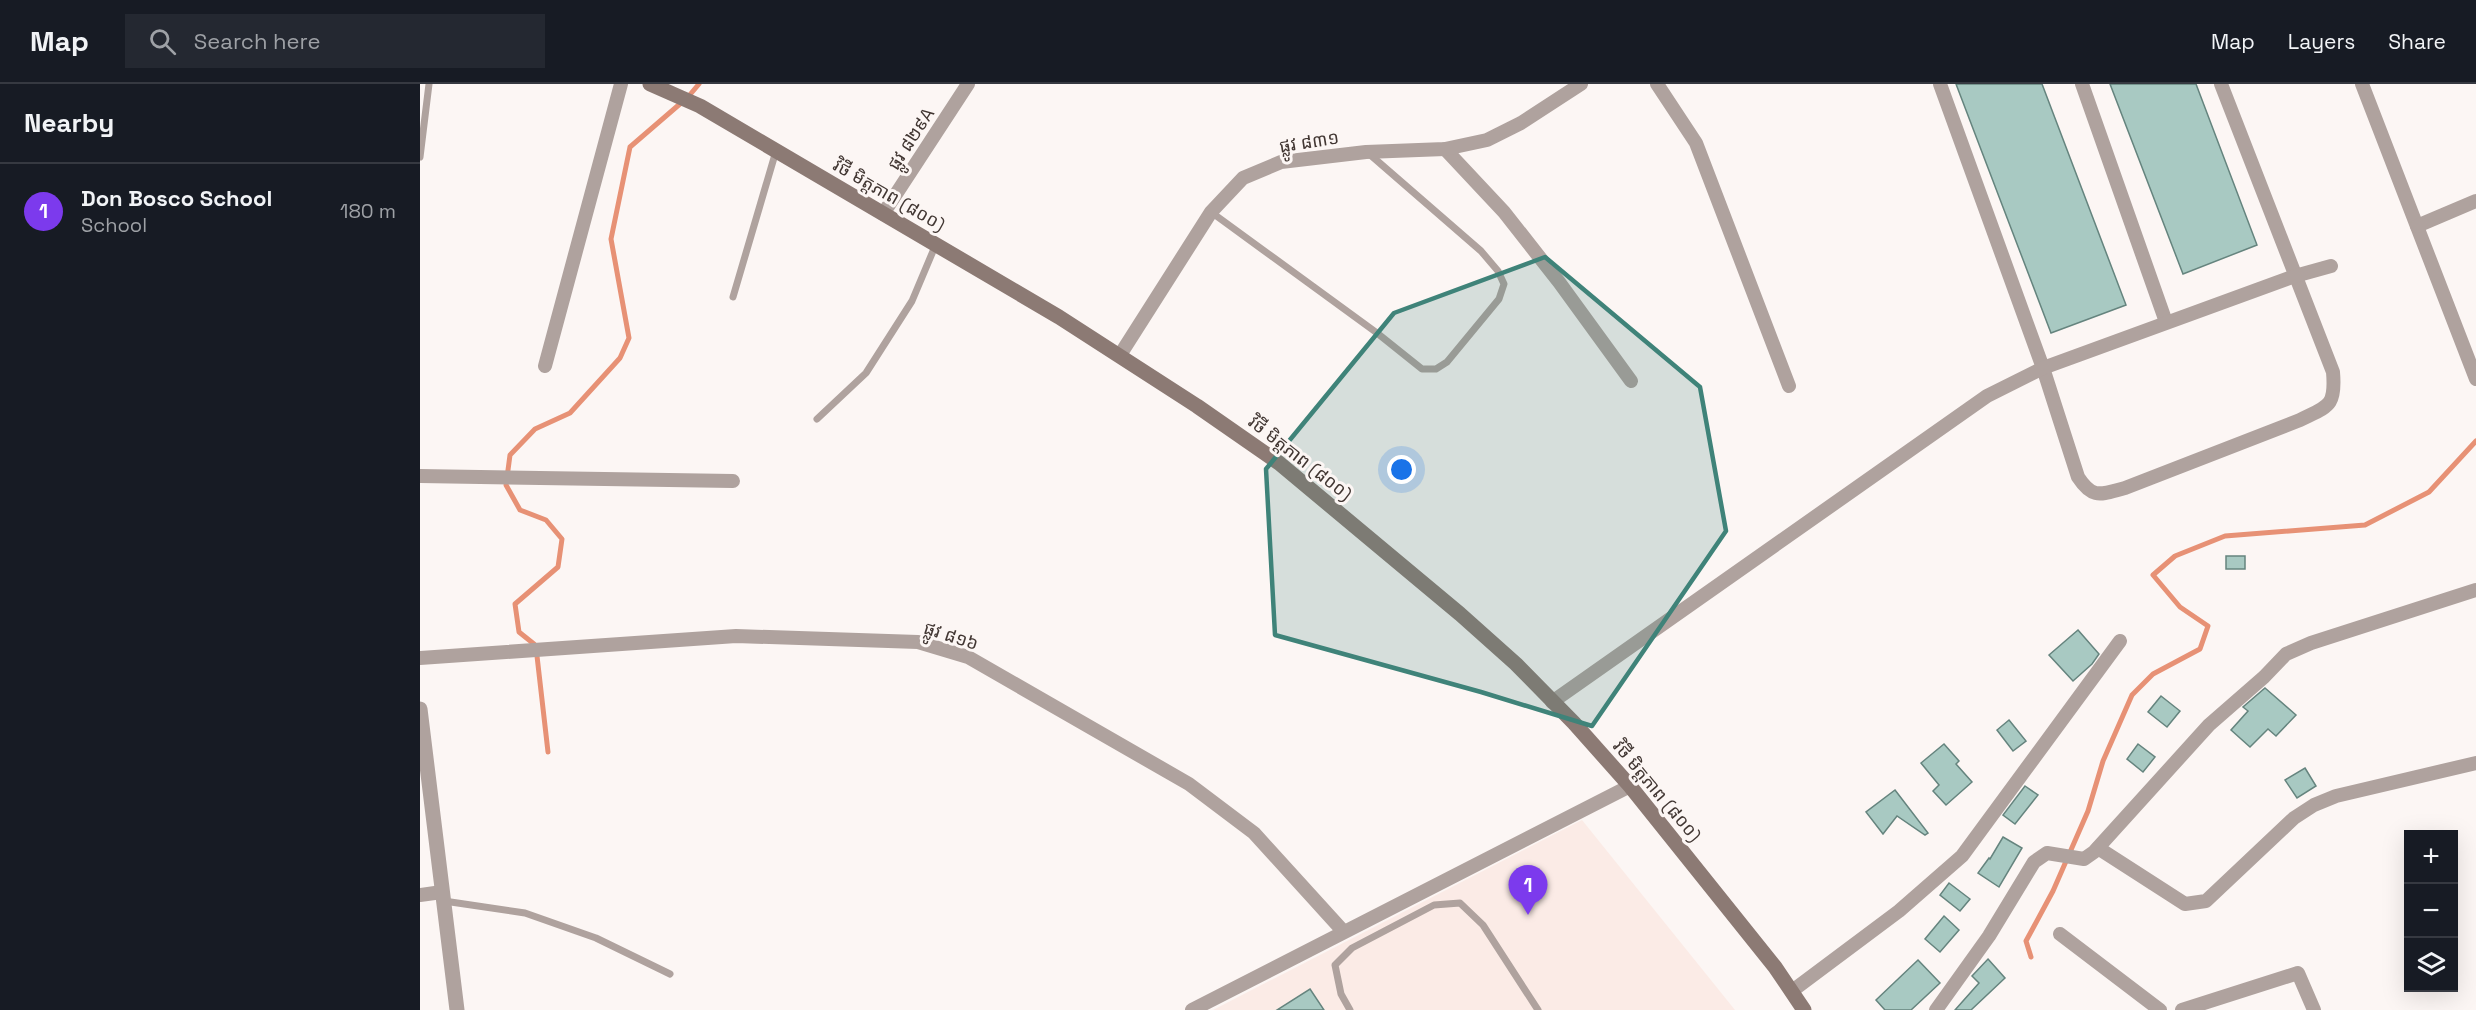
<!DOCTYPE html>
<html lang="en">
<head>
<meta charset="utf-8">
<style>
  body { margin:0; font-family:"Space Grotesk","Noto Sans Khmer",sans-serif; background:#242831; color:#f1f3f6 }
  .controls { position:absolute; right:18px; bottom:18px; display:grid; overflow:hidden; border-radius:0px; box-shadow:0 6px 24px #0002 }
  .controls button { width:54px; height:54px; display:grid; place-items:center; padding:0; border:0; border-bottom:2px solid #363941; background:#171b24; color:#f1f3f6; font:30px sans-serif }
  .you { position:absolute; left:982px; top:386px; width:21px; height:21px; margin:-15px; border:4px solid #fff; border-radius:50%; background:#1a73e8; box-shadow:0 0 0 9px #1a73e833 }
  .badge { display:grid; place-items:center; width:39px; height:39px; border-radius:50%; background:#7c3aed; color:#fff; font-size:20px; font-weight:700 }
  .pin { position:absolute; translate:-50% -50px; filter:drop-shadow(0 2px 3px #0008) }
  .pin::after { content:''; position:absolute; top:32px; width:21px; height:18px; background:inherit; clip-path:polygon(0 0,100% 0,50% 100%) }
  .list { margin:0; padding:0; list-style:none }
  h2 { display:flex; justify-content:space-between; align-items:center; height:78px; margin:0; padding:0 24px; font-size:26px }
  h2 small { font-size:20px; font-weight:400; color:#9ea1a6 }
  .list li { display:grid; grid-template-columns:39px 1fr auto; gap:18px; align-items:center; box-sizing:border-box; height:96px; padding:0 24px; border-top:2px solid #363941 }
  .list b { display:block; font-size:22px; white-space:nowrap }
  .list p { margin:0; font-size:20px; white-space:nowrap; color:#9ea1a6 }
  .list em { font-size:20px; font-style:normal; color:#9ea1a6 }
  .icon { flex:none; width:33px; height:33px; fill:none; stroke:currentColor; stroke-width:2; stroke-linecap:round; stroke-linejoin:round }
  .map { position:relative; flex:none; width:2056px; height:926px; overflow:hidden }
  header { display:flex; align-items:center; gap:36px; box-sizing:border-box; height:84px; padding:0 30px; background:#171b24; border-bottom:2px solid #363941 }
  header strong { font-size:28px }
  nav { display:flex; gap:33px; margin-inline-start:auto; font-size:21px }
  .search { width:420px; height:54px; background:#242831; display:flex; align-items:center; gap:15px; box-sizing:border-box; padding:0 21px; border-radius:0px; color:#9ea1a6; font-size:22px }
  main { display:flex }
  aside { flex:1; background:#171b24 }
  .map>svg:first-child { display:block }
  .built { fill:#fbebe6 }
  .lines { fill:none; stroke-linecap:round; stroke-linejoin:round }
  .stream { stroke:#e79175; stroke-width:5 }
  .building { fill:#a8c9c2; stroke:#65847e; stroke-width:1.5 }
  .service { stroke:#afa29e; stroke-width:7 }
  .minor { stroke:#afa29e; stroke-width:14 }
  .tertiary { stroke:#afa29e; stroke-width:15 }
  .secondary { stroke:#8c7a74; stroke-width:15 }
  .marked { fill:#3f8379; fill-opacity:0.2; stroke:#3f8379; stroke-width:4.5; stroke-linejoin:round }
  .labels { text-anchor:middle; stroke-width:6; stroke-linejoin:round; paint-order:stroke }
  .street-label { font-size:18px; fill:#423733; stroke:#fcf6f4 }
</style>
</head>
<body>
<header>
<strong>Map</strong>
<div class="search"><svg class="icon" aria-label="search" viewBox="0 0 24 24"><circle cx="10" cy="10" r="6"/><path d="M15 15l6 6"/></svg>Search here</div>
<nav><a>Map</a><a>Layers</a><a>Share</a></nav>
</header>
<main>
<aside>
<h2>Nearby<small></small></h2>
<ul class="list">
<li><span class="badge">1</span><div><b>Don Bosco School</b><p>School</p></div><em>180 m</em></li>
</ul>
</aside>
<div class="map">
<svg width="2056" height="926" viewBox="0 0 2056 926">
  <rect width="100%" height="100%" fill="#fcf6f4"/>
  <path class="built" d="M 1162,736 L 1315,926 L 793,926 Z"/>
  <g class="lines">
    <g class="stream">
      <path d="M 128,668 L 117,572 L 114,560 L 99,548 L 95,520 L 138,483 L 142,455 L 126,436 L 100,426 L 86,401 L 90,371 L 115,345 L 150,329 L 200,274 L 209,254 L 191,155 L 210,63 L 268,13 L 279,0"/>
      <path d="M 1611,873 L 1606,857 L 1633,807 L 1668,727 L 1683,677 L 1712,611 L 1733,590 L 1780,565 L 1788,542 L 1760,523 L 1733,491 L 1755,472 L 1805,452 L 1945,441 L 2009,408 L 2056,357"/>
    </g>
  </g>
  <g class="building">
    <path d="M 1536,0 L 1622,0 L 1706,221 L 1631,249 Z"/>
    <path d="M 1690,0 L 1776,0 L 1837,161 L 1763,190 Z"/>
    <rect x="1806" y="472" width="19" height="13"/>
    <path d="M 1658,546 L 1679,570 L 1672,580 L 1653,597 L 1629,571 Z"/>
    <path d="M 1845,604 L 1876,631 L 1856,652 L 1848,645 L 1830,663 L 1811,646 L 1828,627 L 1823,623 Z"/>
    <path d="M 1741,612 L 1760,627 L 1747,643 L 1728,628 Z"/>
    <path d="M 1589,636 L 1606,657 L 1593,667 L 1577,646 Z"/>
    <path d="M 1524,660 L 1539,677 L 1536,680 L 1552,698 L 1526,721 L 1513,707 L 1519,701 L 1501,679 Z"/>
    <path d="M 1718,660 L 1735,673 L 1723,688 L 1707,675 Z"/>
    <path d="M 1885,684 L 1896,702 L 1877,714 L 1865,696 Z"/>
    <path d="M 1605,702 L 1618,711 L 1595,740 L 1583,731 Z"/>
    <path d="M 1475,706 L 1508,749 L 1505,751 L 1477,732 L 1463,750 L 1446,728 Z"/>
    <path d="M 1583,753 L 1602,764 L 1579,803 L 1558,789 L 1569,774 L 1570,775 Z"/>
    <path d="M 1529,799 L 1550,815 L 1540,827 L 1520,811 Z"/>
    <path d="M 1524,832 L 1539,846 L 1520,868 L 1505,855 Z"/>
    <path d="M 1568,875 L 1585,894 L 1551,926 L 1535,926 L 1559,899 L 1552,892 Z"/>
    <path d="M 1498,876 L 1520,899 L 1491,926 L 1465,926 L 1456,916 Z"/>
    <path d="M 890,905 L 904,926 L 857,926 Z"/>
  </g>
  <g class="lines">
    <g class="service">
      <path d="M 0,73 L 9,0"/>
      <path d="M 791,128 L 957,249 L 1002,285 L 1016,285 L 1027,278 L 1079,215 L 1084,200 L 1078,187 L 1061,167 L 947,68"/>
      <path d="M 313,213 L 356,67"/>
      <path d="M 397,335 L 446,289 L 492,217 L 516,160"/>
      <path d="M 24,817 L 105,829 L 176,854 L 250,890"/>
      <path d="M 930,926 L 921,910 L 915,881 L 932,864 L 1014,821 L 1040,819 L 1063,841 L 1118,926"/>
    </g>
    <g class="minor">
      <path d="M 1237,0 L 1276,59 L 1369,302"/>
      <path d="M 1520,0 L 1623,284 L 1658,393 C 1673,416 1681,410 1705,404 L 1880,336 C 1908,322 1916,323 1913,288 L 1801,0"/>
      <path d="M 1662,0 L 1746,238"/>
      <path d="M 1942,0 L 2056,295"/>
      <path d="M 1025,65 L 1084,128 L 1139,198 L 1211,297"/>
      <path d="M 463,130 L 548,0"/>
      <path d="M 1997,142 L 2056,117"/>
      <path d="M 700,271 L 791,128 L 823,94 L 861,78 L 946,68 L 1025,65 L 1067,56 L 1101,39 L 1161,0"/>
      <path d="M 125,282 L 201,0"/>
      <path d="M 0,392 L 313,397"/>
      <path d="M 0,574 L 316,552 L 498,558 L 548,573 L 769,700 L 834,749 L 923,847"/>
      <path d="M 1132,618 L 1567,312 L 1623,284 L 1875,192 L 1911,182"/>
      <path d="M 1678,764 L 1765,820 L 1786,817 L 1874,734 L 1894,721 L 1916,712 L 2056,679"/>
      <path d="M 0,811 L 22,808"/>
      <path d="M 1640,850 L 1740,926"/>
      <path d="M 1372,907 L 1479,827 L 1542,772 L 1700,557"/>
      <path d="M 772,926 L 1210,702"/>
      <path d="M 1516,926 L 1569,852 L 1614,778 L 1627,769 L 1664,775 L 1674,768 L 1789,641 L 1844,593 L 1866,570 L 1891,559 L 2056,506"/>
      <path d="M 1762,926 L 1878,889 L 1894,926"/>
    </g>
    <path class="tertiary" d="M 0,625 L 37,926"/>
    <path class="secondary" d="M 230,0 L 280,22 L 639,233 L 777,322 L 859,379 L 1040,530 L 1096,580 L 1154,639 L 1210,702 L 1355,883 L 1384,926"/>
  </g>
  <path class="marked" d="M 1125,173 L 1280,303 L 1306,447 L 1172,642 L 1061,608 L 855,551 L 846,385 L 974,229 Z"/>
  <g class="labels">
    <g class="street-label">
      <text transform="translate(491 55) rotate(-57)" y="6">ផ្លូវ ៨២៩A</text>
      <text transform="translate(889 58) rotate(-9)" y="6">ផ្លូវ ៨៣១</text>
      <text transform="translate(469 111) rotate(30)" y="6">វិថី មិត្តភាព (៨០០)</text>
      <text transform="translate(880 374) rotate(38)" y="6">វិថី មិត្តភាព (៨០០)</text>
      <text transform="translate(531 552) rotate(18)" y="6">ផ្លូវ ៨១៦</text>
      <text transform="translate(1237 707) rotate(50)" y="6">វិថី មិត្តភាព (៨០០)</text>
    </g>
  </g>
</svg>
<div class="controls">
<button>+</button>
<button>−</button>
<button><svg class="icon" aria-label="layers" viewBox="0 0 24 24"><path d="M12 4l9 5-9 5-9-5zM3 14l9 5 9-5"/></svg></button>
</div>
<div class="you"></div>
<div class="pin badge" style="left:1108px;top:831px">1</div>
</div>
</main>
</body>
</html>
